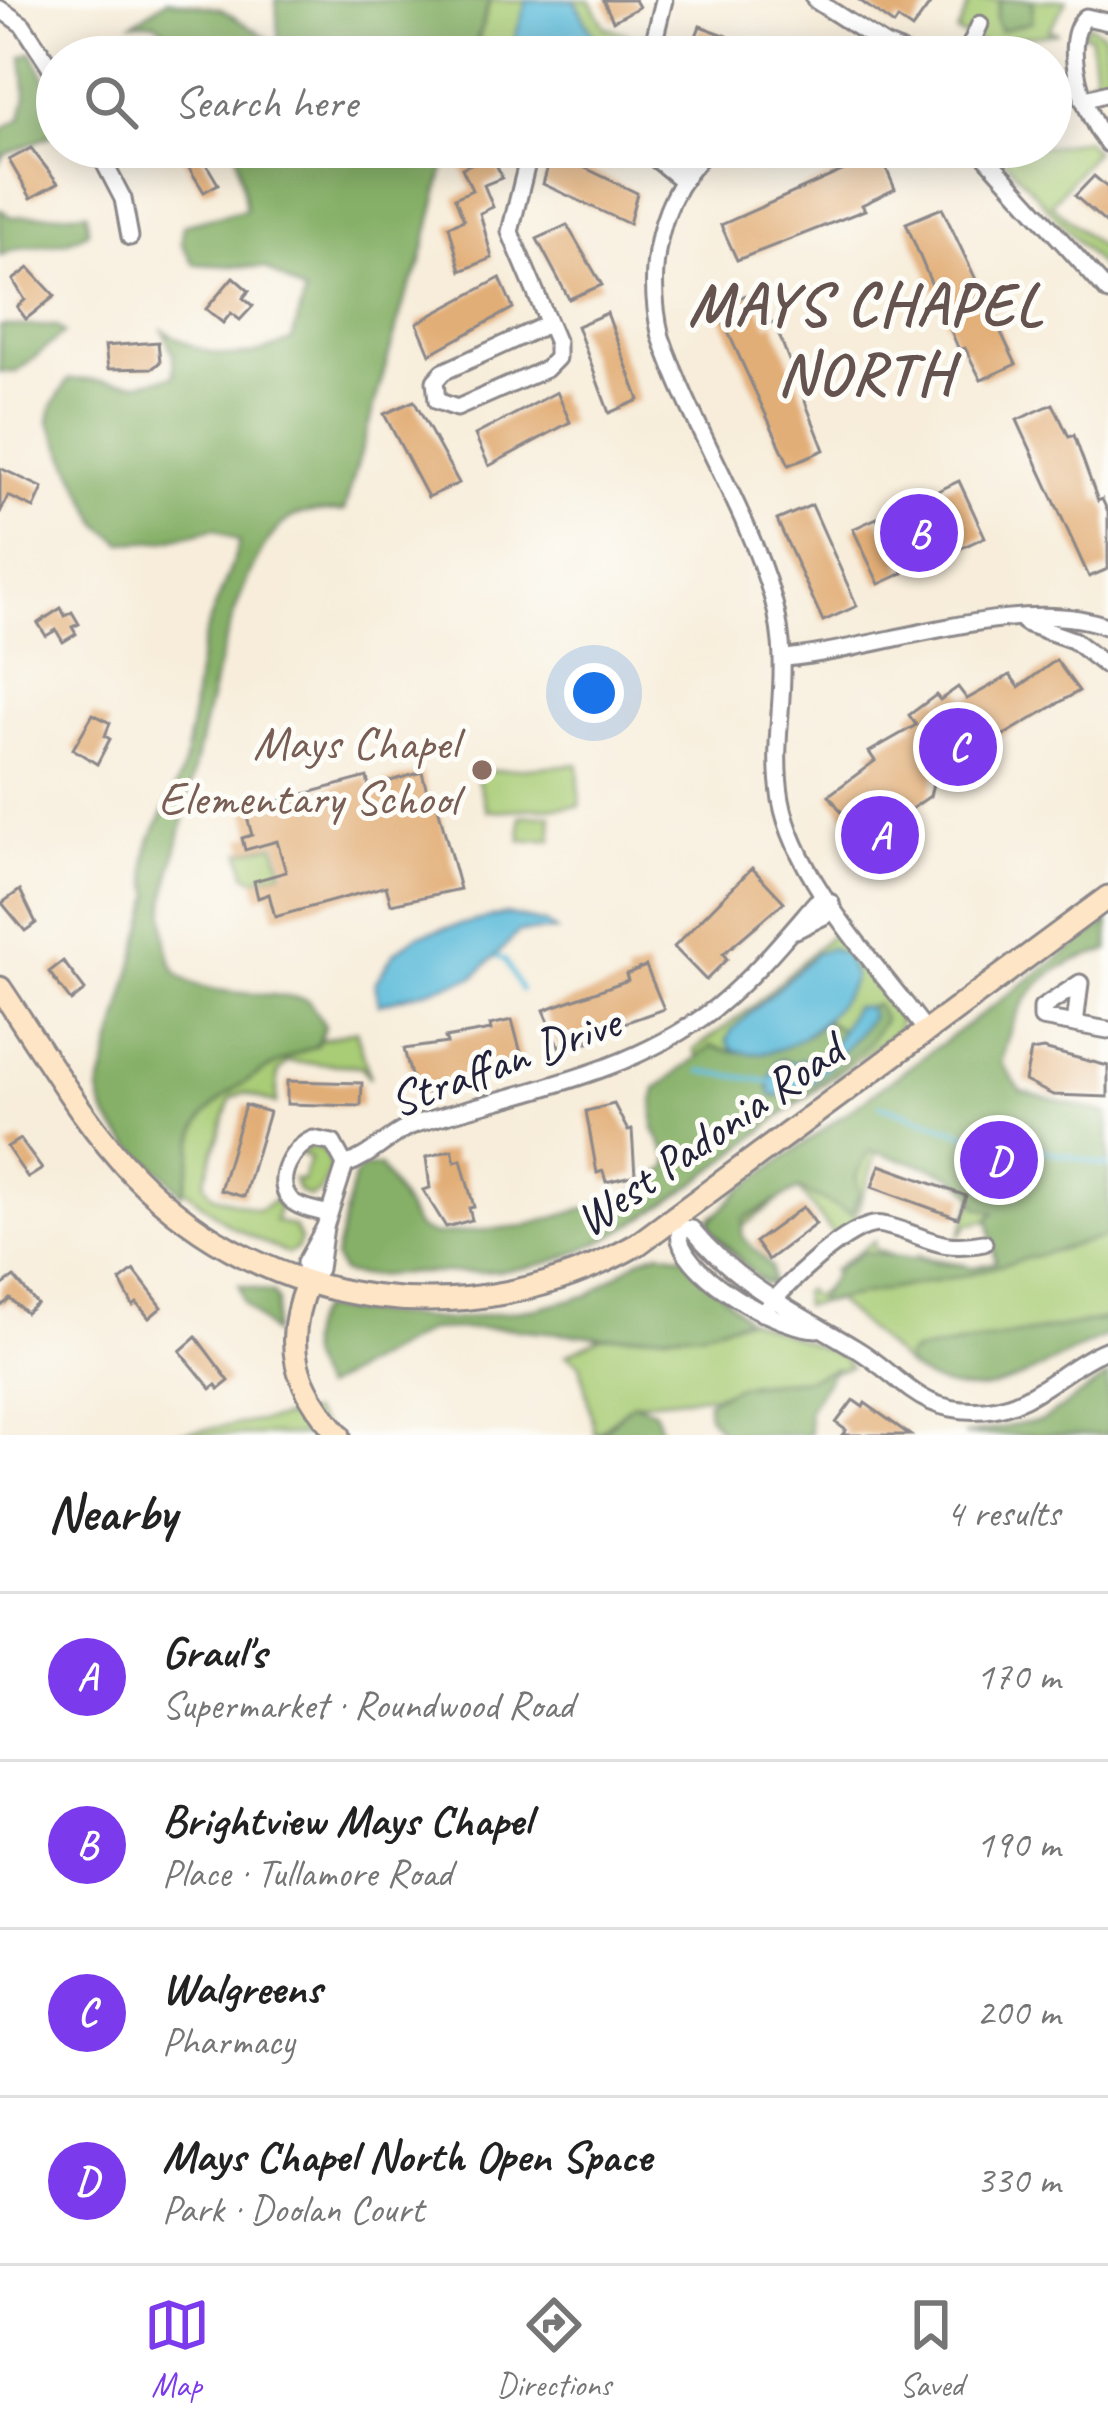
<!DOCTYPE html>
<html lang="en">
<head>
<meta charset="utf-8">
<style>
  body { margin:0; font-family:Caveat,sans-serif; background:#f6f6f6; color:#222 }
  .you { position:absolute; left:594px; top:693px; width:42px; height:42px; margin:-30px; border:9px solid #fff; border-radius:50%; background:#1a73e8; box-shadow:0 0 0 18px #1a73e833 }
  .badge { display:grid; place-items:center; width:78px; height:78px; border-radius:50%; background:#7c3aed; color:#fff; font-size:39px; font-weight:700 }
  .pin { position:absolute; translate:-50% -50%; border:6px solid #fff; box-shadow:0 3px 12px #0006 }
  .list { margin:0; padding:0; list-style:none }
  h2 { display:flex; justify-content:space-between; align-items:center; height:156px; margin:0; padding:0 48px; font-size:51px }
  h2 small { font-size:39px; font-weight:400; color:#767676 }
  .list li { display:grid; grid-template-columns:78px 1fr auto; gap:36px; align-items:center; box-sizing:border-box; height:168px; padding:0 48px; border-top:3px solid #e0e0e0 }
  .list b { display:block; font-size:45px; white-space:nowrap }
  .list p { margin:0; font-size:39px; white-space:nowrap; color:#767676 }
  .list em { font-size:39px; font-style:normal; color:#767676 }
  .icon { flex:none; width:66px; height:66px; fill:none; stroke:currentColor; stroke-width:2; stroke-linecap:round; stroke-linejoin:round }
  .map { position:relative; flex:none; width:1108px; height:1435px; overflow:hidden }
  .search { position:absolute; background:#fff; box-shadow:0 6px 30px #0003; left:36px; right:36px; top:36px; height:132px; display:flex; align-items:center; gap:30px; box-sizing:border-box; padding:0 42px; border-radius:66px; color:#767676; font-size:45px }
  .sheet { height:828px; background:#fff }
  nav { display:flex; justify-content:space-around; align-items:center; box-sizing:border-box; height:168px; border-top:3px solid #e0e0e0; background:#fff; font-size:33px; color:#767676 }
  nav a { display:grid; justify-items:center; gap:6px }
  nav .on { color:#7c3aed }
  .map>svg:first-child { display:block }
  .green { fill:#a9cc76; stroke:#667758; stroke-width:3 }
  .forest { fill:#86b067; stroke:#546951; stroke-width:3 }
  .water { fill:#5bbbda; stroke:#3e6e8a; stroke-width:3 }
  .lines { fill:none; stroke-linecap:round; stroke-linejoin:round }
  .stream { stroke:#5bbbda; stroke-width:4.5 }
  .building { fill:#e2ae77 }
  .street-casing { stroke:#8c888a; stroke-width:21 }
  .secondary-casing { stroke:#8c888a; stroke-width:27 }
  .street { stroke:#fff; stroke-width:15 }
  .secondary { stroke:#fee5c5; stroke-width:21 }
  .education-dot { fill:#8d6e63; stroke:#fdfcf7; stroke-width:4.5 }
  .labels { text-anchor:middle; stroke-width:10; stroke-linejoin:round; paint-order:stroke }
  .education-label { font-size:48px; fill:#785e54; stroke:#fdfcf7; text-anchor:end }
  .street-label { font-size:48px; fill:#22223b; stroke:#fdfcf7 }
  .district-label { font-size:60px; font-weight:bold; letter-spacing:3px; fill:#655350; stroke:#fdfcf7 }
</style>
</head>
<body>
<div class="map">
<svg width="1108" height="1435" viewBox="0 0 1108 1435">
  <rect width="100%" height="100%" fill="#fdfcf7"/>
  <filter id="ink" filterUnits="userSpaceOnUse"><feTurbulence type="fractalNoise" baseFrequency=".00833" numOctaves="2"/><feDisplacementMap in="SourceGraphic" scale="24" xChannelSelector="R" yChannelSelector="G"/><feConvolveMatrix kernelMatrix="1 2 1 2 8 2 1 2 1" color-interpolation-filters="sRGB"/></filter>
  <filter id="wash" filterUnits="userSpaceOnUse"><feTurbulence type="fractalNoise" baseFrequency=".004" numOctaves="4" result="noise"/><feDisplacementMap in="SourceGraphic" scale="48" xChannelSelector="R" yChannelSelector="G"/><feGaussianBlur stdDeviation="2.7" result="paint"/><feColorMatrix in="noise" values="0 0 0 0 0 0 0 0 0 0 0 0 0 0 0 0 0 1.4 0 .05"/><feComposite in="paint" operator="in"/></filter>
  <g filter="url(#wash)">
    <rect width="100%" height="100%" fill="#f7edda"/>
    <g class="green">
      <path d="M 490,0 L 590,0 L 606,28 L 632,35 L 626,57 L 474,57 Z"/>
      <path d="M 971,0 L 1067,0 L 1049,30 L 1059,33 L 998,40 L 997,57 L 977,57 L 983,44 L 957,33 Z"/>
      <path d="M 1088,24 L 1104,34 L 1108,79 L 1098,88 L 1085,81 L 1095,77 L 1090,35 L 1082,35 Z"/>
      <path d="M 1085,139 L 1095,151 L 1051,204 L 1108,254 L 1108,275 L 993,147 L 1051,147 Z"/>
      <path d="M 578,764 L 580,806 L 487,811 L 475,772 Z"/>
      <path d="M 551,815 L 552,840 L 521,841 L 520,816 Z"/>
      <path d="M 275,844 L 283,872 L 253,879 L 245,874 L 241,852 Z"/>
      <path d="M 836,930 L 900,1018 L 898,1030 L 748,1140 L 694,1050 L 751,1008 Z"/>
      <path d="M 356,1030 L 370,1078 L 361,1066 L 287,1062 L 278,1073 L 276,1104 L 245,1093 L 231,1098 L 204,1182 L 212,1195 L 258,1210 L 275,1200 L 280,1206 L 275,1221 L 294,1227 L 300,1240 L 297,1249 L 287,1254 L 230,1226 L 160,1170 L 214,1091 L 300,1046 Z"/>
      <path d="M 912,1070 L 1108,1126 L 1108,1319 L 913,1352 L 907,1357 L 908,1367 L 835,1300 L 804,1306 L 802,1292 L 806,1289 L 813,1297 L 838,1279 L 832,1270 L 874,1241 L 875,1249 L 913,1264 L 918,1255 C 938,1263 960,1259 977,1270 L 1000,1265 L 990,1220 L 967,1225 L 959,1237 L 979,1184 L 879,1146 L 853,1223 L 835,1237 L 797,1187 L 735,1232 L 773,1284 L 764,1285 L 708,1231 L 710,1218 Z"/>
      <path d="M 310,1146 L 324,1149 L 331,1168 L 321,1191 L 310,1197 L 299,1192 L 293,1179 L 302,1181 L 310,1158 L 301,1154 Z"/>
      <path d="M 747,1319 L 843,1357 L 850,1367 L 808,1379 L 752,1383 L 715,1395 L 633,1403 L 595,1435 L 580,1364 L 566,1355 L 602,1337 L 700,1332 Z"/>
      <path d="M 311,1412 L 330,1435 L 167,1435 L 299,1415 Z"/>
    </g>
    <g class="forest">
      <path d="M 167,0 L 221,9 L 279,46 L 276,0 L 490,0 L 471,57 L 200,57 L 155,23 L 133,23 Z"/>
      <path d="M 1000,0 L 1033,0 L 1032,22 L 1000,31 L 996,18 Z"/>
      <path d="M 32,52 L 57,102 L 57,133 L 4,155 L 0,162 L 0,130 L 21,118 L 26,98 L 22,56 Z"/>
      <path d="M 236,147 L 449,147 L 420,265 L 405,298 L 344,511 C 322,513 301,508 283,524 C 229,572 198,754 182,827 C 177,853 166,882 165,908 C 164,924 167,958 176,971 C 197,1000 274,990 308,1000 L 325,1026 L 317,1045 C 285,1058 208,1096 197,1130 C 190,1152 192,1174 181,1194 C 154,1156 106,1142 99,1091 L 152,895 C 132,837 169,820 183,767 C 195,722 192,674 207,629 C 217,599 231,573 239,542 L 215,529 L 163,541 L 122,543 L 99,524 L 49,422 L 52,406 L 69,379 L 140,383 L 174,376 L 173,354 L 163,330 C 214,360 238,364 292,340 L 305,294 L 266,268 L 194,264 L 182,244 L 183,225 L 246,209 Z"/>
      <path d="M 0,209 L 11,217 L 87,212 L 88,231 C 60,252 30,239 0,256 Z"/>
      <path d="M 0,326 L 57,326 L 64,333 L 17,372 L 0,372 Z"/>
      <path d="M 1108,922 L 1108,951 C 1046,962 1012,1002 1002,1063 L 1021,1091 L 1108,1114 L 1108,1236 L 962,1276 L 816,1303 L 837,1269 L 863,1252 L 973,1267 L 996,1262 L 988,1219 L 994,1212 L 977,1207 C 969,1167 903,1163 870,1150 L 856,1176 L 859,1194 L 851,1214 L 799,1189 L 743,1219 L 742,1236 L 771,1267 L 772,1284 L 754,1274 L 712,1230 L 710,1221 L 742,1189 Z"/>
      <path d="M 877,1004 L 884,1020 L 868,1044 C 773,1119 675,1216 560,1259 C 519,1274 467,1272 424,1273 C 395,1273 371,1279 342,1273 L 335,1258 L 354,1177 L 362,1168 L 380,1166 L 418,1228 L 434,1235 L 525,1226 L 629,1196 L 668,1167 L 669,1158 L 654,1129 L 654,1098 L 656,1089 L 712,1046 C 749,1060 793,1049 827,1021 L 842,1030 L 829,1053 L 793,1063 L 782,1059 L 768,1087 L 774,1097 C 818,1086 845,1050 871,1016 L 868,1007 Z"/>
      <path d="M 660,1252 L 684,1256 L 747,1319 L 700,1332 L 602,1337 L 504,1328 L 429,1330 L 322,1389 C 306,1362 299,1335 320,1309 L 450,1320 L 536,1308 L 589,1295 L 641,1258 Z"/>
      <path d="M 239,1285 L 273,1293 L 278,1301 L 272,1333 L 244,1303 Z"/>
      <path d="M 1108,1319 L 1108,1336 C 1034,1364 985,1421 908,1367 L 906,1357 L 913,1352 Z"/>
      <path d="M 834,1369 L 808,1411 L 810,1435 L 723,1435 L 708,1415 L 708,1401 L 738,1386 L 808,1379 Z"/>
      <path d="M 1108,1376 L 1108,1435 L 963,1435 L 1043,1420 Z"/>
      <path d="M 633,1403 L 654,1410 L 663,1435 L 600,1435 Z"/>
    </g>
    <g class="water">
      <path d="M 527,0 L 574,0 L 595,38 L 594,50 L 582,57 L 509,57 Z"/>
      <path d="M 505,914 L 545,923 L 556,931 L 519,932 L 474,977 L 379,1004 L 375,983 L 394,953 L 418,935 Z"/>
      <path d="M 831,948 L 846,956 L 854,977 C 838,1018 778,1070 731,1048 L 727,1041 L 732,1030 L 816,953 Z"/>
      <path d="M 854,1007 L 868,1007 L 871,1016 C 851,1042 808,1101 771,1095 L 769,1080 L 778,1060 L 793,1063 L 829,1053 Z"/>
    </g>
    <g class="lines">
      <g class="stream">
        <path d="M 498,957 L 505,960 L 521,990"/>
        <path d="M 701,1071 L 772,1082"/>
        <path d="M 880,1105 L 965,1134 L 1002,1134 L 1015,1143 L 1108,1166"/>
      </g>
    </g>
    <g id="blocks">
      <g class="building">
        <path d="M 603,0 L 635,0 L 639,7 L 613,21 Z"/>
        <path d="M 859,0 L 933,0 L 912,29 L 898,19 L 894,25 Z"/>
        <path d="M 700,26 L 727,36 L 719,57 L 688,57 Z"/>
        <path d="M 176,147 L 196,147 L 218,184 L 204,192 Z"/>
        <path d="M 474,147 L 510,147 L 492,155 L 502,178 L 484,185 L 493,207 L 480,213 L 492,258 L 461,271 L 449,226 L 464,220 L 455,198 L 472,190 L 462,168 L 480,160 Z"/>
        <path d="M 31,148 L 58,183 L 31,198 L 9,160 Z"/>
        <path d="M 552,152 L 637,193 L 629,224 L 543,184 Z"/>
        <path d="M 880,154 L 895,189 L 862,205 L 865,210 L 737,260 L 721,225 Z"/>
        <path d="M 1094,176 L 1108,188 L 1108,225 L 1075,196 Z"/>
        <path d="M 942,208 L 1016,364 L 981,380 L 965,348 L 959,350 L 906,223 Z"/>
        <path d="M 567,225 L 602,285 L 569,299 L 537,239 Z"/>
        <path d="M 29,268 L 55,296 L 26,319 L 17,307 L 25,300 L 13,280 Z"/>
        <path d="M 233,277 L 249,291 L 243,298 L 253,306 L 240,320 L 231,313 L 223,323 L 206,309 Z"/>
        <path d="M 500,278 L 513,308 L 430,354 L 417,323 Z"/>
        <path d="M 753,292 L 768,325 L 774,322 L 824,450 L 789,465 L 717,308 Z"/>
        <path d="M 607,313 L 639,400 L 609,413 L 577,326 Z"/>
        <path d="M 158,342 L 160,362 L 153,368 L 108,369 L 105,346 Z"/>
        <path d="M 557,392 L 570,422 L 489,466 L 475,435 Z"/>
        <path d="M 414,401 L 459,483 L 428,497 L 384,414 Z"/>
        <path d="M 1053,404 L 1069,437 L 1074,435 L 1098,501 L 1102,499 L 1108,512 L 1108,569 L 1089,577 L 1017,420 Z"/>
        <path d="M 0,468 L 43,488 L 34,508 L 8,496 L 0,513 Z"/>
        <path d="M 959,481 L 985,537 L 961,548 L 955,537 L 899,562 L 903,573 L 879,584 L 853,529 L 877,518 L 881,527 L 940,500 L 936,492 Z"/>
        <path d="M 812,505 L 857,606 L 823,621 L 777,520 Z"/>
        <path d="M 61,608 L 65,616 L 72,612 L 79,624 L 72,627 L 76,634 L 63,642 L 56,630 L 46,636 L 38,623 Z"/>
        <path d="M 1056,660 L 1079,691 L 1004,735 L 988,733 L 936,771 L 930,796 L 904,814 L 903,830 L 871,853 L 829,795 L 875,761 L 869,752 L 916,725 L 909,715 L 936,695 L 940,700 L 958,687 L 967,699 L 1010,675 L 1019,687 Z"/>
        <path d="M 93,714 L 110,723 L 105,736 L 110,739 L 97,764 L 73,749 Z"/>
        <path d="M 422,772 L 430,802 L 436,800 L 460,889 L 391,904 L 386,886 L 275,917 L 269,894 L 258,898 L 254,881 L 286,872 L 277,841 L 245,850 L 242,838 L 252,835 L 245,810 L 367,777 L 369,787 Z"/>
        <path d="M 752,868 L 784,902 L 723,954 L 727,959 L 706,980 L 674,947 Z"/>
        <path d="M 20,890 L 36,923 L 25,931 L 2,903 Z"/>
        <path d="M 63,961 L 85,990 L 71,1001 L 49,972 Z"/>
        <path d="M 646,966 L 664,1009 L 587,1036 L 590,1042 L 562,1053 L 544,1010 L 628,980 L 626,974 Z"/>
        <path d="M 512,1020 L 524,1064 L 445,1080 L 447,1087 L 416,1095 L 404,1049 L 447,1043 L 445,1038 L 491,1030 L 490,1025 Z"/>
        <path d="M 1043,1049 L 1108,1066 L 1108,1097 L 1053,1095 L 1025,1081 L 1031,1051 Z"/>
        <path d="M 287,1081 L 362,1083 L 361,1106 L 287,1104 Z"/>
        <path d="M 614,1104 L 628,1131 L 632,1130 L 635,1175 L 606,1182 L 603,1171 L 597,1173 L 586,1111 Z"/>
        <path d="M 245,1105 L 269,1112 L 244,1197 L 220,1190 Z"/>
        <path d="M 20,1139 L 42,1169 L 28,1178 L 7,1147 Z"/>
        <path d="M 452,1150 L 455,1162 L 461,1160 L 474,1207 L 469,1208 L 472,1220 L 446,1227 L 423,1190 L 430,1188 L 426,1157 Z"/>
        <path d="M 880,1165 L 966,1196 L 958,1218 L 872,1187 Z"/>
        <path d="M 803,1207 L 816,1224 L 768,1260 L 755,1242 Z"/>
        <path d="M 134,1270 L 162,1307 L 149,1318 L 137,1303 L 133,1306 L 120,1281 Z"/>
        <path d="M 14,1277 L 37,1304 L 26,1313 L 10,1299 L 0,1307 L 0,1287 Z"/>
        <path d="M 196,1337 L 229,1381 L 219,1389 L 216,1385 L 211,1389 L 180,1351 Z"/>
        <path d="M 853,1400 L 863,1407 L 865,1403 L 910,1435 L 842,1435 L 846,1430 L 836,1423 Z"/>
      </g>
    </g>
  </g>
  <g filter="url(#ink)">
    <use href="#blocks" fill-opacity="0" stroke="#8c888a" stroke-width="3"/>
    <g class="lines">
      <g class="street-casing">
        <g id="street">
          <path d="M 815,0 L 885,45 L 916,57"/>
          <path d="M 0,9 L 23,25 L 57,77"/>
          <path d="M 1108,22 L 1086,17 C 1058,41 1086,120 1108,144"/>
          <path d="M 650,57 L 664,0"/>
          <path d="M 965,57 L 980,24"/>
          <path d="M 1083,100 L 1108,93"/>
          <path d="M 96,147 L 123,199 L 130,237"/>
          <path d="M 531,147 L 510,232 L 557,343 L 557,358 L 546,369 L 457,408 L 437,401 L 435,381 L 443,372 L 548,324"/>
          <path d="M 641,147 L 683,181"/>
          <path d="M 662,147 L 690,168"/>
          <path d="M 711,147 C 658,196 645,270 661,337 C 692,427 747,509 773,599 C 795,677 769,730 781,800 C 795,880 879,967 927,1032"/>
          <path d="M 977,147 L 1108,292"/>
          <path d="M 1025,623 L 1073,640 L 1108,667"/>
          <path d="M 786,658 C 877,650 1025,593 1108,627"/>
          <path d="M 796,930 L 826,915 L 831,903"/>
          <path d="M 1075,1024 L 1080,983 L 1042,1008 L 1042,1018 L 1108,1030"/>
          <path d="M 345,1165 C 373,1156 390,1133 416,1124 C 518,1092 628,1076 715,1008 C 754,976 784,939 816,902 L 831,903"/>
          <path d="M 677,1222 C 680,1228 679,1234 680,1240 C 691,1280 778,1328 817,1329"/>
          <path d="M 682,1228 L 692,1229 C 738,1285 795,1312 855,1348 C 904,1377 918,1415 985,1410 C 1034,1406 1064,1366 1108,1349"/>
          <path d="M 307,1283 L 319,1269 L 325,1227 L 345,1165 L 333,1143 L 313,1139 C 294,1146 273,1179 290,1199 C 297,1208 318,1211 329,1214"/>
          <path d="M 307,1283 L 305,1263 L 325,1227"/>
          <path d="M 762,1313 C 782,1290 852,1217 883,1225 C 927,1235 935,1252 984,1243"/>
        </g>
      </g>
      <g class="secondary-casing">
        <g id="secondary">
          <path d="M 0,988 C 42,1050 82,1121 134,1175 C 268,1313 473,1338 638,1244 L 1108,897"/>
          <path d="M 307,1283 C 282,1346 295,1386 339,1435"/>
        </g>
      </g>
      <use href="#street" class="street"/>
      <use href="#secondary" class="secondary"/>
    </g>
  </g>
  <circle class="education-dot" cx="482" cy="770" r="12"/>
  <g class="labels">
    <g class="education-label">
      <text x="458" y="759">Mays Chapel<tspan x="458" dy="55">Elementary School</tspan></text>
    </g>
    <g class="street-label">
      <text transform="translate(504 1060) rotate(-20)" y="17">Straffan Drive</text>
      <text transform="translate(708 1134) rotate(-35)" y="17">West Padonia Road</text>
    </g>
    <g class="district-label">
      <text x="866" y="324">MAYS CHAPEL<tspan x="866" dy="69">NORTH</tspan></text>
    </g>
  </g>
</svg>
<div class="you"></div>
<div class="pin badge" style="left:880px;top:835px">A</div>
<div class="pin badge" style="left:919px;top:533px">B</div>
<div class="pin badge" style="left:958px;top:747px">C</div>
<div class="pin badge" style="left:999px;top:1160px">D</div>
<div class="search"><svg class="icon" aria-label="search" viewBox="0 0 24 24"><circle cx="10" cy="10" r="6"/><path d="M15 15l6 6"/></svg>Search here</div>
</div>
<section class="sheet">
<h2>Nearby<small>4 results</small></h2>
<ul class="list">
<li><span class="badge">A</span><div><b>Graul's</b><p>Supermarket · Roundwood Road</p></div><em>170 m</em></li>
<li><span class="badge">B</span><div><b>Brightview Mays Chapel</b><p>Place · Tullamore Road</p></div><em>190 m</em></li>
<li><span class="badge">C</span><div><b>Walgreens</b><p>Pharmacy</p></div><em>200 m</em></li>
<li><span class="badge">D</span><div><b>Mays Chapel North Open Space</b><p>Park · Doolan Court</p></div><em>330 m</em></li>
</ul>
</section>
<nav>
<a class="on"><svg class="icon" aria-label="map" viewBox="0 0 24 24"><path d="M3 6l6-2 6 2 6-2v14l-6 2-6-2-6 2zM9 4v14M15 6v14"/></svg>Map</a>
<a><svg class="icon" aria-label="directions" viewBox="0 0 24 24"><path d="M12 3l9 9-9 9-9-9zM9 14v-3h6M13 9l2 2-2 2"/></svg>Directions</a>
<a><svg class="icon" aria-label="saved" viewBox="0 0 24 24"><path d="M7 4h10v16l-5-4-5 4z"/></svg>Saved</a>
</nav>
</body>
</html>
